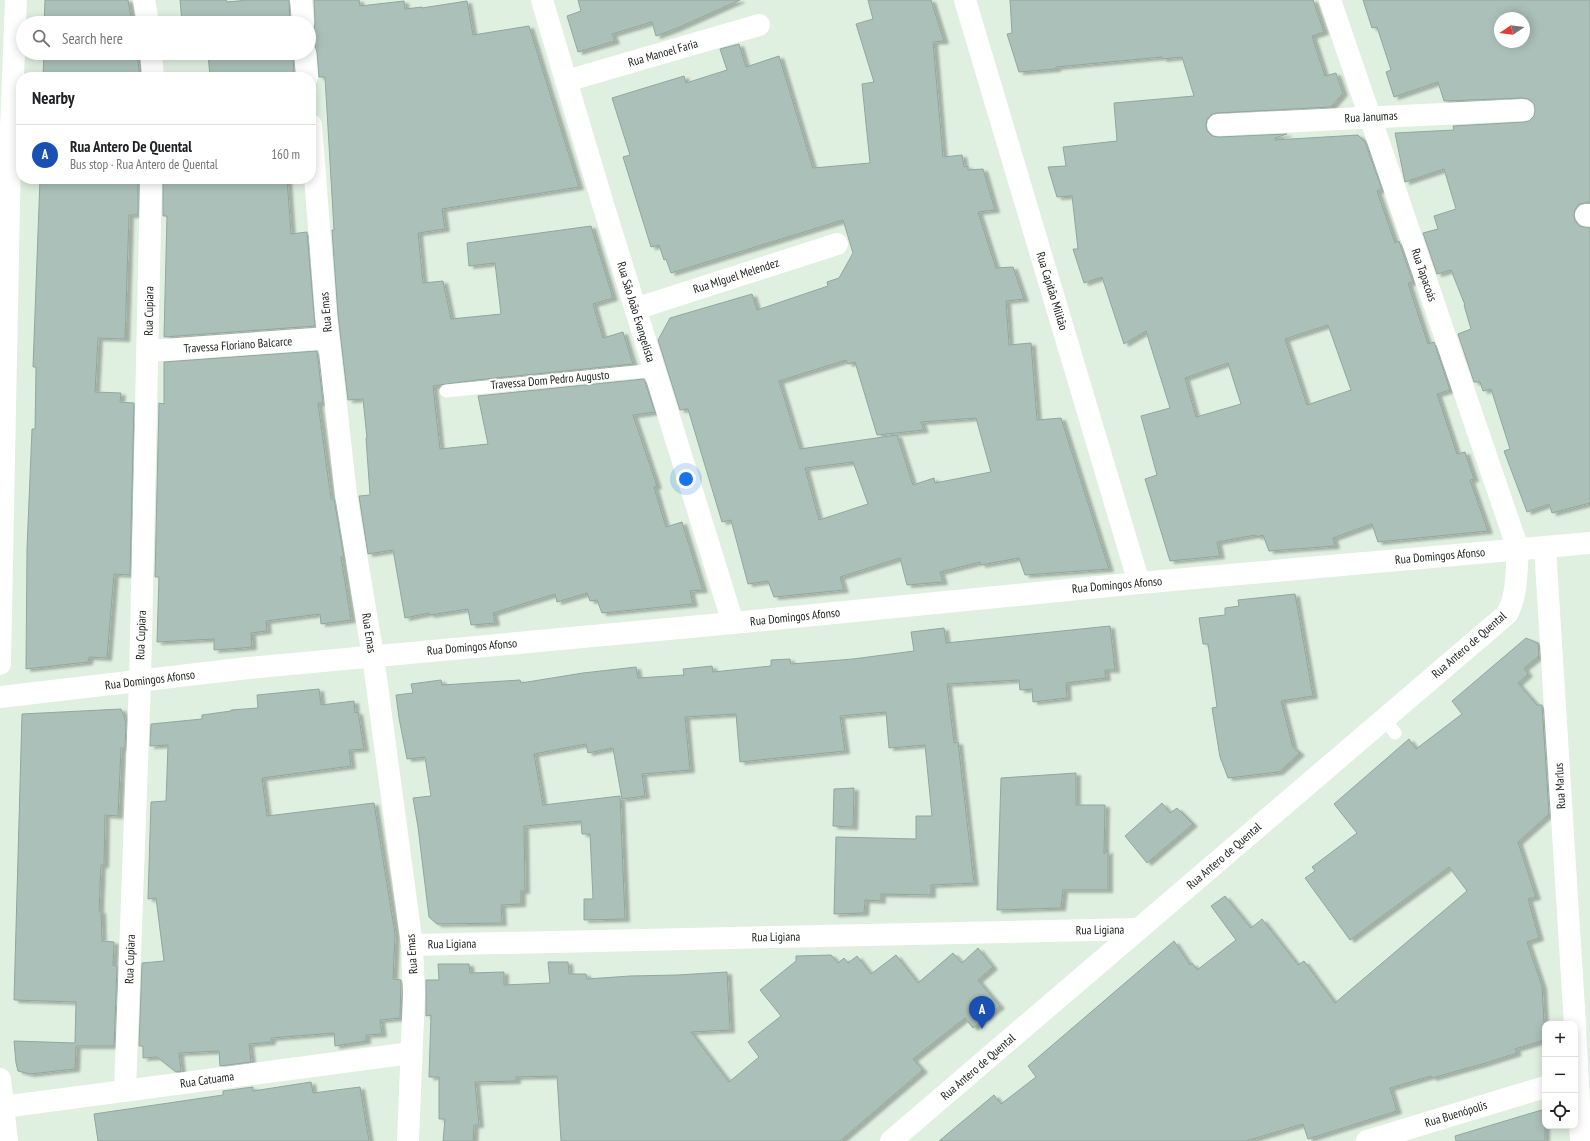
<!DOCTYPE html>
<html lang="en">
<head>
<meta charset="utf-8">
<style>
  body { margin:0; font-family:"PT Sans Narrow",sans-serif; background:#f6f6f6; color:#202124 }
  .controls { position:absolute; right:12px; bottom:12px; display:grid; overflow:hidden; border-radius:8px; box-shadow:0 2px 10px #0003 }
  .controls button { width:36px; height:36px; display:grid; place-items:center; padding:0; border:0; border-bottom:1px solid #e0e0e0; background:#fff; color:#202124; font:20px sans-serif }
  .compass { position:absolute; left:1494px; top:12px; width:36px; height:36px; border-radius:50%; background:#fff; box-shadow:0 2px 10px #0003; rotate:257deg }
  .you { position:absolute; left:686px; top:479px; width:14px; height:14px; margin:-10px; border:3px solid #fff; border-radius:50%; background:#1a73e8; box-shadow:0 0 0 6px #1a73e833 }
  .badge { display:grid; place-items:center; width:26px; height:26px; border-radius:50%; background:#1f4ab8; color:#fff; font-size:13px; font-weight:700 }
  .pin { position:absolute; translate:-50% -33px; filter:drop-shadow(0 1px 2px #0008) }
  .pin::after { content:''; position:absolute; top:21px; width:14px; height:12px; background:inherit; clip-path:polygon(0 0,100% 0,50% 100%) }
  .list { margin:0; padding:0; list-style:none }
  h2 { display:flex; justify-content:space-between; align-items:center; height:52px; margin:0; padding:0 16px; font-size:17px }
  h2 small { font-size:13px; font-weight:400; color:#757577 }
  .list li { display:grid; grid-template-columns:26px 1fr auto; gap:12px; align-items:center; box-sizing:border-box; height:60px; padding:0 16px; border-top:1px solid #e0e0e0 }
  .list b { display:block; font-size:15px; white-space:nowrap }
  .list p { margin:0; font-size:13px; white-space:nowrap; color:#757577 }
  .list em { font-size:13px; font-style:normal; color:#757577 }
  .icon { flex:none; width:22px; height:22px; fill:none; stroke:currentColor; stroke-width:2; stroke-linecap:round; stroke-linejoin:round }
  .map { position:relative; flex:none; width:1590px; height:1141px; overflow:hidden }
  .search { position:absolute; background:#fff; box-shadow:0 2px 10px #0003; left:16px; top:16px; width:300px; height:44px; display:flex; align-items:center; gap:10px; box-sizing:border-box; padding:0 14px; border-radius:22px; color:#757577; font-size:15px }
  .panel { position:absolute; background:#fff; box-shadow:0 2px 10px #0003; left:16px; top:72px; width:300px; height:112px; border-radius:16px }
  .map>svg:first-child { display:block }
  .building { fill:#aac0b8; stroke:#91a79e; fill-rule:evenodd; filter:url(#shadow) }
  .lines { fill:none; stroke-linecap:round; stroke-linejoin:round }
  .service { stroke:#fff; stroke-width:13 }
  .minor { stroke:#fff; stroke-width:22 }
  .tertiary { stroke:#fff; stroke-width:22 }
  .labels { text-anchor:middle; stroke-width:4; stroke-linejoin:round; paint-order:stroke }
  .street-label { font-size:12px; fill:#191f19; stroke:#fff }
</style>
</head>
<body>
<div class="map">
<svg width="1590" height="1141" viewBox="0 0 1590 1141">
  <defs>
    <filter id="shadow"><feDropShadow dx="4.5" dy="2.5" stdDeviation="1" flood-color="#0004"/></filter>
  </defs>
  <rect width="100%" height="100%" fill="#dfefe0"/>
  <g class="building">
    <path d="M 45,0 L 128,0 L 132,23 L 44,23 Z"/>
    <path d="M 180,0 L 226,0 L 227,2 L 248,0 L 289,0 L 290,23 L 182,23 Z"/>
    <path d="M 314,0 L 359,0 L 360,6 L 404,1 L 405,9 L 422,7 L 422,8 L 467,1 L 473,35 L 529,26 L 579,187 L 442,209 L 445,229 L 418,233 L 423,283 L 443,281 L 451,319 L 501,314 L 495,263 L 469,266 L 467,243 L 591,226 L 613,298 L 593,304 L 603,338 L 623,332 L 633,364 L 476,380 L 433,386 L 440,449 L 488,444 L 478,396 L 644,379 L 655,412 L 633,415 L 657,486 L 654,487 L 666,527 L 682,522 L 703,590 L 690,591 L 693,604 L 602,613 L 597,600 L 590,601 L 587,593 L 557,602 L 555,594 L 493,613 L 495,623 L 471,625 L 468,609 L 430,615 L 429,613 L 405,618 L 393,550 L 368,554 L 359,496 L 370,495 L 366,438 L 367,438 L 363,399 L 348,400 L 338,315 L 332,230 L 334,230 L 325,77 L 319,77 L 317,52 L 315,46 L 309,41 L 309,34 L 314,29 L 315,22 Z"/>
    <path d="M 578,0 L 740,0 L 675,29 L 656,36 L 652,22 L 612,34 L 615,41 L 578,52 L 567,16 L 581,11 Z"/>
    <path d="M 868,0 L 931,0 L 944,41 L 933,42 L 943,157 L 962,155 L 964,167 L 968,166 L 968,170 L 983,169 L 995,210 L 978,212 L 996,268 L 1013,267 L 1024,299 L 1006,301 L 1009,345 L 1031,343 L 1037,420 L 1061,418 L 1109,569 L 1025,575 L 1019,558 L 981,565 L 980,562 L 940,572 L 943,582 L 907,585 L 900,558 L 840,577 L 844,590 L 774,597 L 768,581 L 748,584 L 731,520 L 722,522 L 688,409 L 680,410 L 658,340 L 670,318 L 752,294 L 757,310 L 828,286 L 827,282 L 839,278 L 853,253 L 843,220 L 671,273 L 666,259 L 664,260 L 659,245 L 651,247 L 623,157 L 630,155 L 612,98 L 684,76 L 686,83 L 727,70 L 720,49 L 739,44 L 746,67 L 779,56 L 813,168 L 870,163 L 862,84 L 874,82 L 856,24 L 873,19 ZM 846,360 L 848,364 L 855,362 L 877,435 L 924,430 L 921,422 L 976,418 L 991,472 L 935,483 L 934,478 L 913,485 L 897,435 L 800,449 L 779,381 ZM 853,462 L 868,504 L 819,520 L 805,468 Z"/>
    <path d="M 1010,0 L 1313,0 L 1324,32 L 1312,36 L 1325,76 L 1336,73 L 1343,93 L 1331,107 L 1217,113 L 1212,114 L 1207,119 L 1206,125 L 1207,131 L 1212,136 L 1219,137 L 1287,134 L 1275,138 L 1275,140 L 1358,135 L 1365,142 L 1382,189 L 1377,191 L 1395,243 L 1399,241 L 1413,282 L 1408,283 L 1418,314 L 1428,344 L 1434,342 L 1450,390 L 1437,394 L 1457,454 L 1465,452 L 1474,479 L 1470,480 L 1488,531 L 1378,542 L 1372,524 L 1333,538 L 1335,546 L 1269,551 L 1263,535 L 1257,537 L 1256,535 L 1217,542 L 1220,556 L 1170,561 L 1145,479 L 1157,475 L 1141,416 L 1170,408 L 1146,331 L 1124,344 L 1102,277 L 1084,283 L 1073,249 L 1078,249 L 1072,196 L 1057,197 L 1048,167 L 1066,166 L 1063,147 L 1117,141 L 1114,103 L 1194,96 L 1182,57 L 1162,59 L 1162,57 L 1056,67 L 1056,69 L 1019,72 L 1007,34 L 1012,33 ZM 1328,325 L 1351,390 L 1307,405 L 1285,339 ZM 1228,363 L 1241,404 L 1196,417 L 1185,378 Z"/>
    <path d="M 1363,0 L 1590,0 L 1590,202 L 1579,204 L 1575,209 L 1574,215 L 1575,221 L 1579,226 L 1590,228 L 1590,503 L 1552,513 L 1549,504 L 1527,512 L 1504,451 L 1510,449 L 1491,389 L 1483,391 L 1480,382 L 1474,382 L 1458,334 L 1471,329 L 1464,305 L 1465,305 L 1451,270 L 1437,274 L 1423,233 L 1438,229 L 1434,216 L 1456,209 L 1444,169 L 1405,182 L 1395,133 L 1454,130 L 1453,126 L 1524,122 L 1529,121 L 1534,116 L 1535,110 L 1534,104 L 1529,99 L 1522,98 L 1444,101 L 1438,82 L 1394,97 L 1386,72 L 1391,70 L 1377,27 L 1372,28 ZM 1500,18 L 1524,18 L 1524,42 L 1500,42 Z"/>
    <path d="M 44,53 L 137,53 L 140,77 L 43,77 Z"/>
    <path d="M 208,53 L 293,53 L 294,77 L 210,77 Z"/>
    <path d="M 40,179 L 119,179 L 119,181 L 138,181 L 138,215 L 129,215 L 125,339 L 98,338 L 95,392 L 121,393 L 120,402 L 134,403 L 130,575 L 114,574 L 107,658 L 89,657 L 88,662 L 26,669 L 27,549 L 32,429 L 35,429 L 36,367 L 33,367 Z"/>
    <path d="M 167,179 L 287,179 L 291,234 L 307,232 L 315,326 L 164,337 L 167,216 L 163,216 L 163,182 L 167,182 Z"/>
    <path d="M 317,351 L 323,403 L 318,403 L 331,499 L 334,499 L 344,557 L 341,557 L 351,620 L 321,624 L 320,614 L 266,621 L 267,631 L 251,633 L 252,647 L 242,648 L 214,650 L 214,639 L 157,642 L 159,577 L 155,577 L 159,403 L 164,404 L 164,362 Z"/>
    <path d="M 1295,594 L 1313,696 L 1281,701 L 1293,747 L 1300,753 L 1279,772 L 1228,778 L 1220,757 L 1212,708 L 1217,707 L 1208,644 L 1203,644 L 1199,618 L 1225,615 L 1225,608 L 1239,606 L 1238,600 Z"/>
    <path d="M 1110,626 L 1115,670 L 1105,670 L 1106,678 L 1066,683 L 1067,698 L 1033,702 L 1032,689 L 1020,690 L 1019,680 L 947,684 L 954,743 L 958,742 L 974,883 L 931,885 L 931,895 L 881,894 L 881,901 L 865,900 L 864,913 L 834,914 L 836,837 L 916,839 L 916,816 L 932,816 L 925,745 L 889,748 L 886,712 L 840,716 L 845,751 L 740,762 L 736,714 L 685,717 L 690,770 L 642,774 L 645,796 L 622,799 L 613,748 L 588,753 L 586,744 L 534,754 L 543,805 L 620,796 L 625,919 L 584,920 L 584,899 L 593,899 L 590,834 L 582,834 L 581,821 L 524,826 L 525,891 L 521,891 L 521,904 L 501,905 L 502,923 L 437,924 L 429,917 L 418,827 L 413,798 L 431,796 L 425,757 L 407,759 L 399,718 L 396,695 L 413,693 L 411,684 L 441,680 L 442,685 L 520,680 L 521,683 L 583,673 L 636,667 L 638,678 L 684,675 L 683,669 L 712,666 L 713,672 L 771,666 L 771,660 L 790,659 L 791,664 L 853,659 L 914,651 L 911,632 L 944,628 L 946,643 Z"/>
    <path d="M 1526,638 L 1538,643 L 1539,656 L 1524,668 L 1528,674 L 1518,683 L 1537,705 L 1542,705 L 1549,814 L 1518,842 L 1536,897 L 1528,899 L 1539,938 L 1527,942 L 1542,986 L 1545,1040 L 1515,1049 L 1517,1053 L 1486,1063 L 1432,1078 L 1431,1076 L 1390,1088 L 1397,1111 L 1308,1139 L 1303,1124 L 1246,1141 L 939,1141 L 994,1095 L 1001,1104 L 1036,1077 L 1028,1066 L 1174,941 L 1190,965 L 1192,963 L 1197,970 L 1236,940 L 1211,906 L 1225,896 L 1251,928 L 1262,919 L 1298,965 L 1304,961 L 1335,1003 L 1467,891 L 1449,867 L 1350,940 L 1305,878 L 1315,871 L 1312,867 L 1357,833 L 1334,804 L 1409,739 L 1416,749 L 1462,714 L 1452,701 Z"/>
    <path d="M 319,689 L 321,705 L 354,701 L 355,713 L 358,712 L 364,749 L 349,750 L 351,766 L 262,778 L 267,816 L 374,803 L 395,934 L 393,979 L 401,980 L 400,1018 L 380,1020 L 382,1034 L 366,1035 L 366,1041 L 335,1046 L 334,1033 L 271,1038 L 271,1042 L 249,1044 L 251,1062 L 220,1066 L 219,1051 L 179,1053 L 181,1071 L 176,1072 L 157,1057 L 143,1058 L 143,1046 L 139,1046 L 142,963 L 164,961 L 156,898 L 148,899 L 151,802 L 166,801 L 168,745 L 150,746 L 151,724 L 202,719 L 202,715 L 231,711 L 231,710 L 258,708 L 257,695 Z"/>
    <path d="M 121,709 L 126,722 L 125,748 L 121,748 L 118,816 L 105,815 L 104,865 L 101,865 L 99,911 L 101,911 L 102,941 L 114,942 L 113,966 L 117,966 L 114,1046 L 76,1046 L 75,1069 L 30,1074 L 18,1071 L 16,1063 L 14,1041 L 75,1043 L 76,1002 L 14,1000 L 22,714 Z"/>
    <path d="M 1076,773 L 1076,805 L 1105,805 L 1104,854 L 1108,850 L 1108,890 L 1063,890 L 1061,908 L 997,910 L 1001,778 Z"/>
    <path d="M 854,788 L 853,827 L 833,826 L 834,789 Z"/>
    <path d="M 1162,803 L 1170,813 L 1177,808 L 1193,824 L 1147,863 L 1125,836 Z"/>
    <path d="M 978,948 L 993,967 L 978,980 L 1000,1006 L 973,1028 L 965,1018 L 913,1059 L 923,1070 L 840,1141 L 561,1141 L 557,1076 L 516,1077 L 516,1081 L 475,1082 L 479,1125 L 474,1125 L 473,1141 L 443,1141 L 445,1119 L 439,1119 L 439,1077 L 429,1077 L 431,1015 L 426,1016 L 426,980 L 439,980 L 438,964 L 469,964 L 470,973 L 504,972 L 504,985 L 550,983 L 548,962 L 568,962 L 569,974 L 586,974 L 587,979 L 630,976 L 677,975 L 727,972 L 730,1030 L 691,1032 L 729,1082 L 759,1057 L 748,1042 L 781,1016 L 760,990 L 796,961 L 796,956 L 831,955 L 838,963 L 844,958 L 848,963 L 857,956 L 871,974 L 896,955 L 918,983 L 953,953 L 962,963 Z"/>
    <path d="M 311,1082 L 313,1093 L 360,1087 L 369,1141 L 98,1141 L 94,1114 L 223,1095 L 223,1091 L 253,1087 L 253,1091 Z"/>
    <path d="M 1545,1109 L 1545,1141 L 1456,1141 L 1455,1136 Z"/>
  </g>
  <g class="lines">
    <g class="service">
      <path d="M 446,391 L 655,370"/>
      <path d="M 1384,718 L 1395,733"/>
    </g>
    <g class="minor">
      <path d="M 144,0 L 148,23"/>
      <path d="M 301,0 L 303,23"/>
      <path d="M 542,0 L 602,201 L 733,623"/>
      <path d="M 965,0 L 1139,583"/>
      <path d="M 1330,0 L 1518,549"/>
      <path d="M 151,53 L 153,77"/>
      <path d="M 305,53 L 307,77"/>
      <path d="M 566,81 L 759,25"/>
      <path d="M 311,125 L 326,316 L 346,495 L 373,656 L 412,945 L 414,994 L 408,1141"/>
      <path d="M 1218,125 L 1523,110"/>
      <path d="M 1586,215 L 1590,215"/>
      <path d="M 635,309 L 837,244"/>
      <path d="M 149,351 L 328,338"/>
      <path d="M 1545,548 L 1575,1024"/>
      <path d="M 412,945 L 1139,929"/>
      <path d="M 1575,1028 L 1581,1141"/>
      <path d="M 125,1091 L 140,681 L 151,179"/>
      <path d="M 3,1107 L 411,1053"/>
      <path d="M 1367,1141 L 1545,1087"/>
    </g>
    <g class="tertiary">
      <path d="M 0,664 L 10,154 L 16,0"/>
      <path d="M 0,697 L 248,668 L 733,623 L 1139,583 L 1590,543"/>
      <path d="M 0,1079 L 7,1141"/>
      <path d="M 891,1141 L 1507,614 C 1518,594 1516,571 1518,549"/>
    </g>
  </g>
  <g class="labels">
    <g class="street-label">
      <text transform="translate(663 53) rotate(-16)" y="4">Rua Manoel Faria</text>
      <text transform="translate(1371 117) rotate(-3)" y="4">Rua Janumas</text>
      <text transform="translate(1424 275) rotate(71)" y="4">Rua Tapacoás</text>
      <text transform="translate(736 276) rotate(-18)" y="4">Rua MIguel Melendez</text>
      <text transform="translate(1052 291) rotate(73)" y="4">Rua Capitão Militão</text>
      <text transform="translate(149 311) rotate(-89)" y="4">Rua Cupiara</text>
      <text transform="translate(326 312) rotate(-95)" y="4">Rua Emas</text>
      <text transform="translate(636 312) rotate(73)" y="4">Rua São João Evangelista</text>
      <text transform="translate(238 345) rotate(-4)" y="4">Travessa Floriano Balcarce</text>
      <text transform="translate(550 380) rotate(-5)" y="4">Travessa Dom Pedro Augusto</text>
      <text transform="translate(1440 556) rotate(-5)" y="4">Rua Domingos Afonso</text>
      <text transform="translate(1117 585) rotate(-5)" y="4">Rua Domingos Afonso</text>
      <text transform="translate(795 617) rotate(-6)" y="4">Rua Domingos Afonso</text>
      <text transform="translate(369 633) rotate(81)" y="4">Rua Emas</text>
      <text transform="translate(141 635) rotate(-88)" y="4">Rua Cupiara</text>
      <text transform="translate(1469 645) rotate(-41)" y="4">Rua Antero de Quental</text>
      <text transform="translate(472 647) rotate(-5)" y="4">Rua Domingos Afonso</text>
      <text transform="translate(150 680) rotate(-7)" y="4">Rua Domingos Afonso</text>
      <text transform="translate(1560 786) rotate(-93)" y="4">Rua Marlus</text>
      <text transform="translate(1224 856) rotate(-41)" y="4">Rua Antero de Quental</text>
      <text transform="translate(1100 930) rotate(-1)" y="4">Rua Ligiana</text>
      <text transform="translate(776 937) rotate(-1)" y="4">Rua Ligiana</text>
      <text transform="translate(452 944) rotate(-1)" y="4">Rua Ligiana</text>
      <text transform="translate(412 954) rotate(-94)" y="4">Rua Emas</text>
      <text transform="translate(130 959) rotate(-88)" y="4">Rua Cupiara</text>
      <text transform="translate(978 1067) rotate(-41)" y="4">Rua Antero de Quental</text>
      <text transform="translate(207 1080) rotate(-8)" y="4">Rua Catuama</text>
      <text transform="translate(1456 1114) rotate(-17)" y="4">Rua Buenópolis</text>
    </g>
  </g>
</svg>
<div class="controls">
<button>+</button>
<button>−</button>
<button><svg class="icon" aria-label="locate" viewBox="0 0 24 24"><circle cx="12" cy="12" r="6"/><path d="M12 2v4M12 18v4M2 12h4M18 12h4"/></svg></button>
</div>
<svg class="compass" viewBox="-18 -18 36 36"><path d="M0-13l5 13h-10z" fill="#e53935"/><path d="M0 13l5-13h-10z" fill="#757577"/></svg>
<div class="you"></div>
<div class="pin badge" style="left:982px;top:1029px;background:#1a4fb4">A</div>
<div class="search"><svg class="icon" aria-label="search" viewBox="0 0 24 24"><circle cx="10" cy="10" r="6"/><path d="M15 15l6 6"/></svg>Search here</div>
<section class="panel">
<h2>Nearby<small></small></h2>
<ul class="list">
<li><span class="badge" style="background:#1a4fb4">A</span><div><b>Rua Antero De Quental</b><p>Bus stop · Rua Antero de Quental</p></div><em>160 m</em></li>
</ul>
</section>
</div>
</body>
</html>
